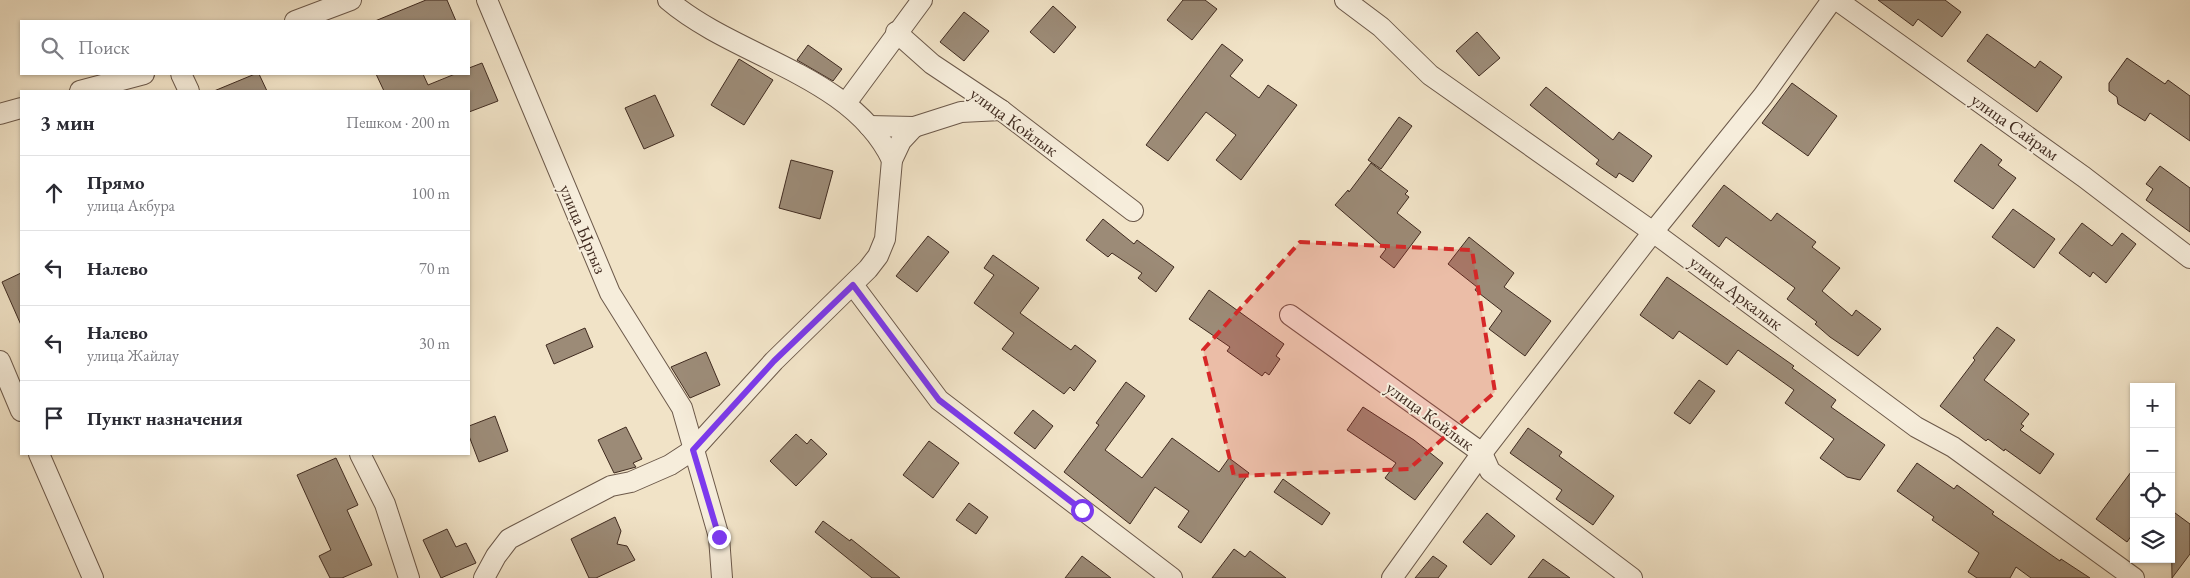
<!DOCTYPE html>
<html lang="ru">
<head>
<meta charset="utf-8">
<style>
  body { margin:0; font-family:"EB Garamond",serif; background:#f2f2f3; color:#2b2b33 }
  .controls { position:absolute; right:15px; bottom:15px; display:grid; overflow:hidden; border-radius:0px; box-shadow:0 1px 4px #0004 }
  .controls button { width:45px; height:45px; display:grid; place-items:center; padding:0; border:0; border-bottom:1px solid #e1e1e2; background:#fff; color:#2b2b33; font:25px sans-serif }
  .stop { position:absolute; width:15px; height:15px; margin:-11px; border:4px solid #7c3aed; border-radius:50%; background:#fff }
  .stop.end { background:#7c3aed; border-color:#fff; box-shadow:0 1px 5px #0008 }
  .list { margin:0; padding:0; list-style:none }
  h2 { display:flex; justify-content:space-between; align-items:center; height:65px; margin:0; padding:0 20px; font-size:21px }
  h2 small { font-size:16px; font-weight:400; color:#7c7c81 }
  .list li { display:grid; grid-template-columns:32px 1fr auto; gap:15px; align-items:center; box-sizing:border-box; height:75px; padding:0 20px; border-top:1px solid #e1e1e2 }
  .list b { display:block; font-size:19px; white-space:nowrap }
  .list p { margin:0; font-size:16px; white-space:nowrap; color:#7c7c81 }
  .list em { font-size:16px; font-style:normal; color:#7c7c81 }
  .icon { flex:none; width:28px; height:28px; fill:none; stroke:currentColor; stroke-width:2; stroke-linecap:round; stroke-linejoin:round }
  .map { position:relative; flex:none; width:2190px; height:578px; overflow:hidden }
  .search { position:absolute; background:#fff; box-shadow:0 1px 4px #0004; left:20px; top:20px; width:450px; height:55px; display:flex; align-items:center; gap:12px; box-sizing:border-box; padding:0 18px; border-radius:0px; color:#7c7c81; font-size:19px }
  .panel { position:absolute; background:#fff; box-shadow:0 1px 4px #0004; left:20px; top:90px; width:450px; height:365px; border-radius:0px }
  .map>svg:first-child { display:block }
  .building { fill:#9c8b77; stroke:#402b20 }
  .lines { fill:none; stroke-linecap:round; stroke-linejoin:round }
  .minor-casing { stroke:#6c594a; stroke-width:22 }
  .minor { stroke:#f6eddb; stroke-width:20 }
  .route { stroke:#7c3aed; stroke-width:6 }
  .marked { fill:#d62828; fill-opacity:0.2; stroke:#d62828; stroke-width:4; stroke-dasharray:10 6; stroke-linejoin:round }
  .labels { text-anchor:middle; stroke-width:4; stroke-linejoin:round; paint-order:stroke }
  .street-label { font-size:18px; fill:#402b20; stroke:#f6eddb }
</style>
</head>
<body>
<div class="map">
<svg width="2190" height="578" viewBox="0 0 2190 578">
  <rect width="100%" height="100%" fill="#f1e3c7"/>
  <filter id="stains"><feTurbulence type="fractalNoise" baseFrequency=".004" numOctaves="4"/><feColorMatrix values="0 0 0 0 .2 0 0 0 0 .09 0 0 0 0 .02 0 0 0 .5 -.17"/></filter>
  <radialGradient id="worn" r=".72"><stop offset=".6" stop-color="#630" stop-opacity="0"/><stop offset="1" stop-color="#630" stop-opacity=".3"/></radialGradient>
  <g class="building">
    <path d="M 426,0 L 447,0 L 456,21 L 375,21 Z"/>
    <path d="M 1183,0 L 1205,0 L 1217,9 L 1192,40 L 1167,20 Z"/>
    <path d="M 1878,0 L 1945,0 L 1961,12 L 1942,37 L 1918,19 L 1913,26 Z"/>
    <path d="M 1053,6 L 1076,27 L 1054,53 L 1030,32 Z"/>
    <path d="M 964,12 L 989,31 L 964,61 L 940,42 Z"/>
    <path d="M 1477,32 L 1500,58 L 1479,76 L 1456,51 Z"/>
    <path d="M 1987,34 L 2035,68 L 2040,61 L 2062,77 L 2037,112 L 1967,61 Z"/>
    <path d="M 1222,44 L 1243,60 L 1230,76 L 1259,98 L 1268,85 L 1297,105 L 1241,180 L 1216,160 L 1236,135 L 1206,112 L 1168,161 L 1146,145 Z"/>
    <path d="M 808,45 L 842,69 L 833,81 L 797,60 Z"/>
    <path d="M 2127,58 L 2165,84 L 2168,80 L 2190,96 L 2190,141 L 2150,113 L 2145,121 L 2118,104 L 2117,97 L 2109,91 L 2109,83 Z"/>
    <path d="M 739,59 L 773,80 L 744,125 L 711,105 Z"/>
    <path d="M 482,63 L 498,101 L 469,112 L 469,91 L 384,91 L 376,74 L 423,74 L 428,85 L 455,74 L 469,74 L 469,68 Z"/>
    <path d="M 255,74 L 259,74 L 267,91 L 214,91 Z"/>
    <path d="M 1792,83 L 1837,116 L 1808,156 L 1762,123 Z"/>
    <path d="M 1546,87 L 1613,140 L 1619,132 L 1652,156 L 1633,182 L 1619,173 L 1616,178 L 1596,164 L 1599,160 L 1530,105 Z"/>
    <path d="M 655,95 L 674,136 L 644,149 L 625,108 Z"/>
    <path d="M 1399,117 L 1412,126 L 1381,169 L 1368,160 Z"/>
    <path d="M 1981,144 L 2002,160 L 1998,165 L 2016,178 L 1993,209 L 1954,181 Z"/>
    <path d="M 791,160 L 833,171 L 820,219 L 779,208 Z"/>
    <path d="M 1371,163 L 1408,191 L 1405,194 L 1409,197 L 1397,213 L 1421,232 L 1394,268 L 1380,257 L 1386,249 L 1335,205 L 1348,190 L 1349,192 Z"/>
    <path d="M 2160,166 L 2190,188 L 2190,232 L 2146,200 L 2153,189 L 2146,184 Z"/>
    <path d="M 1724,185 L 1771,221 L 1777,213 L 1816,242 L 1812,247 L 1840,268 L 1822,291 L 1852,316 L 1856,310 L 1881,329 L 1858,356 L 1830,337 L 1815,324 L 1817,322 L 1787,299 L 1795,288 L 1726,237 L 1719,247 L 1692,226 Z"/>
    <path d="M 2013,209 L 2055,239 L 2034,268 L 1992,237 Z"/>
    <path d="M 1103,219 L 1134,244 L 1137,240 L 1174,267 L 1156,292 L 1138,278 L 1142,273 L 1112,253 L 1108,257 L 1086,240 Z"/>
    <path d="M 2082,223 L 2112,246 L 2122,233 L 2136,244 L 2106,283 L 2093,272 L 2090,277 L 2059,253 Z"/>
    <path d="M 928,236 L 949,252 L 917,292 L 896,276 Z"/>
    <path d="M 1469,237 L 1514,273 L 1504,287 L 1551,321 L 1525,356 L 1489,329 L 1502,311 L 1475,290 L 1477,287 L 1448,264 Z"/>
    <path d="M 993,255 L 1039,288 L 1020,313 L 1071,350 L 1075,345 L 1096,361 L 1074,391 L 1070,387 L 1064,394 L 1002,349 L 1014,333 L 974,303 L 994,275 L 984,268 Z"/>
    <path d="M 21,273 L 21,325 L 2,282 Z"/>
    <path d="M 1667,277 L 1794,366 L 1792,368 L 1836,400 L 1831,407 L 1885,445 L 1860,480 L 1847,477 L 1820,458 L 1834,439 L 1785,403 L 1794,390 L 1738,350 L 1727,365 L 1679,331 L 1673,339 L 1640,315 Z"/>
    <path d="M 1209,290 L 1284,344 L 1276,356 L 1280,359 L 1269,375 L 1265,372 L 1262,376 L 1227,351 L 1230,347 L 1189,319 Z"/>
    <path d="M 1997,327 L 2015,340 L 1984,380 L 2029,414 L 2021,424 L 2024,426 L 2020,430 L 2054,454 L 2040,474 L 2005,449 L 2004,451 L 1988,439 L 1986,441 L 1940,406 L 1975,360 L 1973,358 Z"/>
    <path d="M 585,328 L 593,347 L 554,364 L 546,345 Z"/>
    <path d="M 706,352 L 720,385 L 690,398 L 671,367 Z"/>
    <path d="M 1699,380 L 1715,391 L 1690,424 L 1674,413 Z"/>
    <path d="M 1126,382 L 1145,396 L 1105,450 L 1142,478 L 1172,438 L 1219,472 L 1229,458 L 1249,473 L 1201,543 L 1178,527 L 1189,511 L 1155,487 L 1130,524 L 1064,472 L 1099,425 L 1096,423 Z"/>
    <path d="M 1363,407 L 1414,440 L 1443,463 L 1415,500 L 1385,478 L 1396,463 L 1347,430 Z"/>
    <path d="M 1033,410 L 1053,426 L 1035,449 L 1014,433 Z"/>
    <path d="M 495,416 L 508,451 L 479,462 L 469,436 L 469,426 Z"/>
    <path d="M 626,427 L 642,459 L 633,463 L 636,467 L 614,473 L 598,440 Z"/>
    <path d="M 1528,428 L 1562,452 L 1559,456 L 1614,496 L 1593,525 L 1556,499 L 1562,490 L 1510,453 Z"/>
    <path d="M 796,434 L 807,444 L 811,439 L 827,454 L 796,486 L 770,461 Z"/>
    <path d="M 929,441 L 959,463 L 933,498 L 903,475 Z"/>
    <path d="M 336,458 L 358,505 L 347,510 L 372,565 L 342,578 L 330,578 L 319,556 L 331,550 L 297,475 Z"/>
    <path d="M 1917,463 L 1954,489 L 1957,485 L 1994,512 L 1992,514 L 2060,561 L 2061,559 L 2090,578 L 2031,578 L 2016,567 L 2010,578 L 1977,578 L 1968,572 L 1979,553 L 1932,520 L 1934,517 L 1897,491 Z"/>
    <path d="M 2134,468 L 2134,532 L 2127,542 L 2096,519 Z"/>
    <path d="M 1283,479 L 1330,513 L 1322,525 L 1274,492 Z"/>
    <path d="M 969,503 L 988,517 L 976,534 L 956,520 Z"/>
    <path d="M 2171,510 L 2190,524 L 2190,554 L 2172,578 Z"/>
    <path d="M 1487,513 L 1515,536 L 1491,565 L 1463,542 Z"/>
    <path d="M 615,517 L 621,531 L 617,544 L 627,546 L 635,560 L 596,578 L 589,578 L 571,539 Z"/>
    <path d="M 823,521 L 850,541 L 851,539 L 900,578 L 872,578 L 815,532 Z"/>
    <path d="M 447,529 L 456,547 L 466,543 L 476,563 L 441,578 L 423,540 Z"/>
    <path d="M 1234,549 L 1245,557 L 1250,551 L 1286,578 L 1212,578 Z"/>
    <path d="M 1082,556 L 1111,578 L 1065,578 Z"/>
    <path d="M 1433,556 L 1447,566 L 1438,578 L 1415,578 Z"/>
    <path d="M 1543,559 L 1570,578 L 1528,578 Z"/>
  </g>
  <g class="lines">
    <g class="minor-casing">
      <g id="minor">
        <path d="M 487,0 L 610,293 L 682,408 L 719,537 L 722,578"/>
        <path d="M 668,0 C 736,58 852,75 892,160"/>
        <path d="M 1345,0 L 1381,27 L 1430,75 L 1653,232 L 1916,427 L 1953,447 L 2134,578"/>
        <path d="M 1837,0 L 2084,177 L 2190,258"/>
        <path d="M 295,21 L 351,0"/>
        <path d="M 896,32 L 932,64 L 1001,110 L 1133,211"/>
        <path d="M 181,74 L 189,91"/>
        <path d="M 80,91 L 144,74"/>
        <path d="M 846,103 L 922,0"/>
        <path d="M 0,114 L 21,108"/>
        <path d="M 869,126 L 914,127 L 961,112 L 1001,110"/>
        <path d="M 853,285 L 939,400 L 1172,578"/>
        <path d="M 1290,315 L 1482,453 L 1490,471 L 1632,578"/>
        <path d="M 0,361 L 21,411"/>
        <path d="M 39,454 L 93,578"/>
        <path d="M 360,454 L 385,504 L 409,578"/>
        <path d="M 484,578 L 496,556 L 509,539 L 611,486 L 631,482 L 670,465 L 693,450 L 774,361 L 868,269 L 878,256 L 885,239 L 892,160 L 901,141 L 914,127"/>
        <path d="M 1392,578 L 1482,453 L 1653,232 L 1763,96 L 1832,0"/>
      </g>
    </g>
    <use href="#minor" class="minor"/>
  </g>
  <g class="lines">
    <path class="route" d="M 719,537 L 693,450 L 774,361 L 853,285 L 939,400 L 1082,510"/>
  </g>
  <path class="marked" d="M 1300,242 L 1472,250 L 1495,392 L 1409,469 L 1234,476 L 1203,350 Z"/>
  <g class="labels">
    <g class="street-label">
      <text transform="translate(1014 122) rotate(36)" y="6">улица Койлык</text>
      <text transform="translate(2015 127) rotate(35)" y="6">улица Сайрам</text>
      <text transform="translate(583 229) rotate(67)" y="6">улица Ыргыз</text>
      <text transform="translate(1736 293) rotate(37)" y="6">улица Аркалык</text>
      <text transform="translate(1430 416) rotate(36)" y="6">улица Койлык</text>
    </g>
  </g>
  <rect width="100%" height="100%" filter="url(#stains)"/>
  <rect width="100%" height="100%" fill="url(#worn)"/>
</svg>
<div class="controls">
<button>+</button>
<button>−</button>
<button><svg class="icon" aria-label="locate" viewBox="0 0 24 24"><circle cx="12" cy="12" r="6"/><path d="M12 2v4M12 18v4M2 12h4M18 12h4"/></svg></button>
<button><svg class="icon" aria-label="layers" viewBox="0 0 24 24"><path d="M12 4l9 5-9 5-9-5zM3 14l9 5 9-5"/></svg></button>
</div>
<div class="stop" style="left:1082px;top:510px"></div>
<div class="stop end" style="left:719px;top:537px"></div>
<div class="search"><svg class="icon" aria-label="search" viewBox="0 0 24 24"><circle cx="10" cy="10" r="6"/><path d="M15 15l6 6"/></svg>Поиск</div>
<section class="panel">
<h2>3 мин<small>Пешком · 200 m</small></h2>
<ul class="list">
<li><svg class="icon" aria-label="ahead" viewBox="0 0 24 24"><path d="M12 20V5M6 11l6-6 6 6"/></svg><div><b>Прямо</b><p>улица Акбура</p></div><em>100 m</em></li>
<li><svg class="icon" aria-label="left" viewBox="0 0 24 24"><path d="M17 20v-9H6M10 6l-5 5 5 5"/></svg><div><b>Налево</b></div><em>70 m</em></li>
<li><svg class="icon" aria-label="left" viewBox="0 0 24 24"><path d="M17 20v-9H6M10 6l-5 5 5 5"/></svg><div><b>Налево</b><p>улица Жайлау</p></div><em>30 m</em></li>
<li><svg class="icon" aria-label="arrive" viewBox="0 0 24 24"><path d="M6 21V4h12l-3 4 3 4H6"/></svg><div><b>Пункт назначения</b></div></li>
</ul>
</section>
</div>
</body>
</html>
